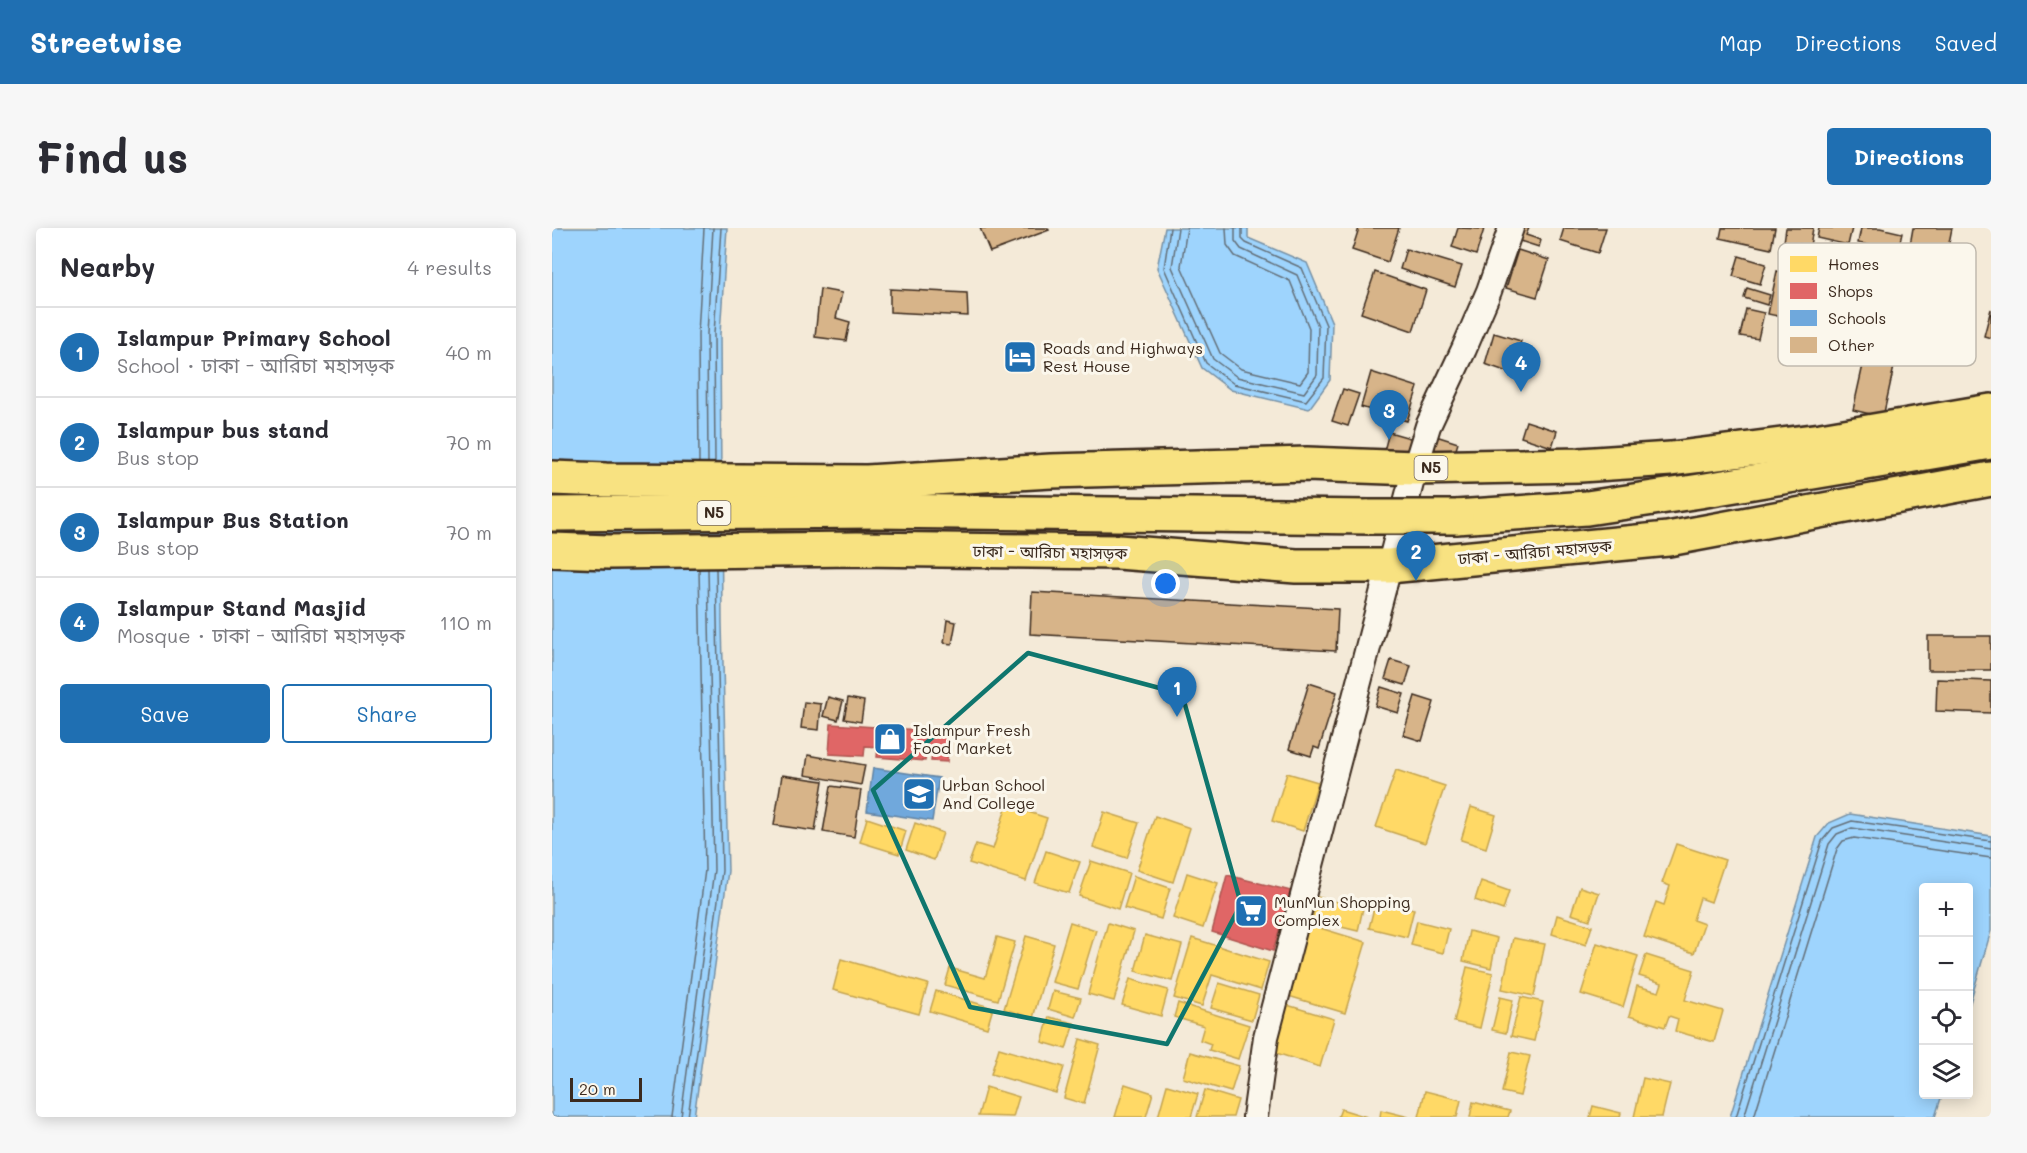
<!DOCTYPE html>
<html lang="en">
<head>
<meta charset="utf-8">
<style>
  body { margin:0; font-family:Mali,"Noto Sans Bengali",sans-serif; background:#f7f7f7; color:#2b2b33 }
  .controls { position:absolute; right:18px; bottom:18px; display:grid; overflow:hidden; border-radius:6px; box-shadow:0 3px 15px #0003 }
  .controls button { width:54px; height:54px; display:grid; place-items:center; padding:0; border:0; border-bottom:2px solid #e1e1e2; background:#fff; color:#2b2b33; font:30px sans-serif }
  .scale { position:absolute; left:18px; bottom:15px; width:72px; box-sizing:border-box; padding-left:6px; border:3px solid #3b2a1e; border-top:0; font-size:16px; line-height:21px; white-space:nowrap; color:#3b2a1e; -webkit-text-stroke:4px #fbf7ec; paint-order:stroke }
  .you { position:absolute; left:614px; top:356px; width:21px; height:21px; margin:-15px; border:4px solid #fff; border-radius:50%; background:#1a73e8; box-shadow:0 0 0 9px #1a73e833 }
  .badge { display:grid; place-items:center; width:39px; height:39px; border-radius:50%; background:#1f6fb2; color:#fff; font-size:20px; font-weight:700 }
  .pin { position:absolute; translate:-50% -50px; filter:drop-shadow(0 2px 3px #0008) }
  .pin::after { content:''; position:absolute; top:32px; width:21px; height:18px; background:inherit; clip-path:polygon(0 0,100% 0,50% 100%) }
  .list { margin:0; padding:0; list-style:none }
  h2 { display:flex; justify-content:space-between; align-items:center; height:78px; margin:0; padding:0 24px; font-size:26px }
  h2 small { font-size:20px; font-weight:400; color:#7c7c81 }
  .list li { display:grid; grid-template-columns:39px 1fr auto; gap:18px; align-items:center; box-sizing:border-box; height:90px; padding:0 24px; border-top:2px solid #e1e1e2 }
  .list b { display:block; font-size:22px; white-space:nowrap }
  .list p { margin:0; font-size:20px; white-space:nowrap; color:#7c7c81 }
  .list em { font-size:20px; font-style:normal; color:#7c7c81 }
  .actions { display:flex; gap:12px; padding:18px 24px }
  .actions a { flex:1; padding:14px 0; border:2px solid #1f6fb2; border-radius:6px; text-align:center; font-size:21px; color:#1f6fb2 }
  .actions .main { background:#1f6fb2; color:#fff }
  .icon { flex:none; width:33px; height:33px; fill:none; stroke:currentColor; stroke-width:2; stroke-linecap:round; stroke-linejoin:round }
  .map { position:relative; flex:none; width:1439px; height:889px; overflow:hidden; border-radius:6px }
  header { display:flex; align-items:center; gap:36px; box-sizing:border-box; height:84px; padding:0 30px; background:#1f6fb2; color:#fff }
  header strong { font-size:28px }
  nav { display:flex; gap:33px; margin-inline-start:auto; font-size:21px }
  .intro { display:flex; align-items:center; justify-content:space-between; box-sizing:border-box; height:144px; padding:0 36px }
  h1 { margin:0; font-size:42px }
  .button { padding:15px 27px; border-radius:6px; background:#1f6fb2; color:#fff; font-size:21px; font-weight:700 }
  main { display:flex; gap:36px; padding:0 36px }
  aside { flex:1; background:#fff; border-radius:6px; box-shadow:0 3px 15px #0003 }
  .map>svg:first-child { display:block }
  .water { fill:#9ed4fd; stroke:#7690a4; stroke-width:1.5 }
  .homes { fill:#ffd966; stroke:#c4a450; stroke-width:1.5 }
  .shops { fill:#e06666; stroke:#ae5450; stroke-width:1.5 }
  .schools { fill:#6fa8dc; stroke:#5f82a3; stroke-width:1.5 }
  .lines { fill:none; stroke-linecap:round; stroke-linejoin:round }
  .shore { stroke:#636e77; stroke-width:1.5 }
  .building { fill:#d7b489; stroke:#3b2a1e; stroke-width:1.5 }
  .minor-casing { stroke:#3b2a1e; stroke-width:28 }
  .trunk-casing { stroke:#3b2a1e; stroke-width:38 }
  .minor { stroke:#fbf7ec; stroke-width:24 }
  .trunk { stroke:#f8e281; stroke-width:33 }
  .trunk-bridge-casing { stroke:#3b2a1e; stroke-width:38; stroke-linecap:butt }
  .trunk-bridge { stroke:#f8e281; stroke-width:33 }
  .marked { fill:none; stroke:#0f766e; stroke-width:4.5; stroke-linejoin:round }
  .labels { text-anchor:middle; stroke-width:6; stroke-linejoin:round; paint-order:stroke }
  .shield { fill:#fbf7ec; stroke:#75685c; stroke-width:1.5 }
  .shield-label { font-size:15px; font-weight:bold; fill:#3b2a1e }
  .poi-label { font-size:16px; fill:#3b2a1e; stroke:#fbf7ec; text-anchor:start }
  .street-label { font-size:16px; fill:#3b2a1e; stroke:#fbf7ec }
  .key { fill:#fbf7ec; stroke:#c1baae; stroke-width:1.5 }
  .key-label { font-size:16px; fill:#3b2a1e }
</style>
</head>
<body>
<header>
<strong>Streetwise</strong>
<nav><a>Map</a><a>Directions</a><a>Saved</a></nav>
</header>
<div class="intro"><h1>Find us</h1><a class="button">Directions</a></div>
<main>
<aside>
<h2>Nearby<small>4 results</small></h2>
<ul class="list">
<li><span class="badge">1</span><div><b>Islampur Primary School</b><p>School · ঢাকা - আরিচা মহাসড়ক</p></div><em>40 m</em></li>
<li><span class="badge">2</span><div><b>Islampur bus stand</b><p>Bus stop</p></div><em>70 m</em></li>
<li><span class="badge">3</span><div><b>Islampur Bus Station</b><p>Bus stop</p></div><em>70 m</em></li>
<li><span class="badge">4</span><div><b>Islampur Stand Masjid</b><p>Mosque · ঢাকা - আরিচা মহাসড়ক</p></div><em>110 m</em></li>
</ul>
<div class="actions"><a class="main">Save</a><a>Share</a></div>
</aside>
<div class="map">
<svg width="1439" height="889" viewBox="0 0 1439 889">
  <rect width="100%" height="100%" fill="#f4ead8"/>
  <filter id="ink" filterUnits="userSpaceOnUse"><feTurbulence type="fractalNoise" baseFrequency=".0167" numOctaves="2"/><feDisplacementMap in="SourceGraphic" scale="12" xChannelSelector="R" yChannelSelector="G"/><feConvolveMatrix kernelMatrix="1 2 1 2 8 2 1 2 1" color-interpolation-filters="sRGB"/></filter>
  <g filter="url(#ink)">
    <g class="water">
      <path d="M 0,0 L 175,0 L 168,106 L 170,395 L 176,643 L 142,889 L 0,889 Z"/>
      <path d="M 613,0 L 696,0 L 696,10 L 755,35 L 780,95 L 778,152 L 757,181 L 679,162 L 650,140 L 605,40 Z"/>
      <path d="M 1298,586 L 1439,608 L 1439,703 L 1417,778 L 1416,660 L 1372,660 L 1372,866 L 1390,867 L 1383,889 L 1178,889 L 1265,609 L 1277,595 Z"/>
    </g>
    <g class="homes">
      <path d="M 844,542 L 893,558 L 873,615 L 824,599 Z"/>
      <path d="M 735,545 L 766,554 L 751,603 L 720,593 Z"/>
      <path d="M 455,577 L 495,590 L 474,653 L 417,635 L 424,616 L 441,621 Z"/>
      <path d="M 919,579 L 944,587 L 934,620 L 909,612 Z"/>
      <path d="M 552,584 L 587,595 L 575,630 L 541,619 Z"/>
      <path d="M 603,588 L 638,600 L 621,654 L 585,642 Z"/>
      <path d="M 315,590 L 354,603 L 347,626 L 308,614 Z"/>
      <path d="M 363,595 L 391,605 L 382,632 L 354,622 Z"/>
      <path d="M 1124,616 L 1173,632 L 1159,674 L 1148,670 L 1141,692 L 1152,696 L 1142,725 L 1092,709 L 1104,674 L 1112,677 L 1118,658 L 1110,655 Z"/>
      <path d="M 494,623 L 528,634 L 517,665 L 483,655 Z"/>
      <path d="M 539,633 L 577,645 L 566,681 L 527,668 Z"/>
      <path d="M 635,645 L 666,655 L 651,700 L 621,690 Z"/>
      <path d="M 582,648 L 618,660 L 609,691 L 572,680 Z"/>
      <path d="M 929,653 L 957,663 L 951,682 L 923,672 Z"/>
      <path d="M 1028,659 L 1047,665 L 1038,692 L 1019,686 Z"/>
      <path d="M 765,669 L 811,680 L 806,703 L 760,692 Z"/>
      <path d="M 824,672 L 862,681 L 855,709 L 817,700 Z"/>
      <path d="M 1005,687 L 1040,698 L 1034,717 L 1000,706 Z"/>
      <path d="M 865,693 L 897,701 L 891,725 L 859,717 Z"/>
      <path d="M 518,694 L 544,702 L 526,761 L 500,754 Z"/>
      <path d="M 556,695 L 582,703 L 562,773 L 536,766 Z"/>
      <path d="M 755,696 L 814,714 L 793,785 L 733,767 Z"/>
      <path d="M 917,703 L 945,710 L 939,740 L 911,733 Z"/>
      <path d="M 593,707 L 630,717 L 620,753 L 583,743 Z"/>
      <path d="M 474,708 L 502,716 L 481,790 L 452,781 Z"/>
      <path d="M 445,709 L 463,714 L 446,772 L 393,757 L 398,740 L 433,750 Z"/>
      <path d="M 640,710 L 717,734 L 709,762 L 660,747 L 650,778 L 622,770 Z"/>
      <path d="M 961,710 L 993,716 L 982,768 L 950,761 Z"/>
      <path d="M 1045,715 L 1086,728 L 1071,779 L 1029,766 Z"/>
      <path d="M 1094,727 L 1142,742 L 1133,772 L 1171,783 L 1162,814 L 1123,803 L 1126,791 L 1117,788 L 1113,799 L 1077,788 L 1085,758 L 1107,764 L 1110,755 L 1087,748 Z"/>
      <path d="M 289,731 L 376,756 L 367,786 L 281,762 Z"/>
      <path d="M 915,739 L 941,745 L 928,800 L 902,794 Z"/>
      <path d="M 578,751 L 616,762 L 609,788 L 570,777 Z"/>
      <path d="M 667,755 L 707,767 L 700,792 L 659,780 Z"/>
      <path d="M 384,763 L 441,780 L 435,800 L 378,783 Z"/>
      <path d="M 501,763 L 529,770 L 523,789 L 496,781 Z"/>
      <path d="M 948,769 L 961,772 L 954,805 L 940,802 Z"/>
      <path d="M 969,769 L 991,774 L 982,813 L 959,808 Z"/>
      <path d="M 626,775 L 697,797 L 686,831 L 657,822 L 659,816 L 648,812 L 652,798 L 622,789 Z"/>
      <path d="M 735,777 L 782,791 L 768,839 L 721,824 Z"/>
      <path d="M 497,789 L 522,795 L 514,821 L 490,814 Z"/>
      <path d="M 528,811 L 548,817 L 532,876 L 512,870 Z"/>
      <path d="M 447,820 L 512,839 L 504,865 L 439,846 Z"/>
      <path d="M 638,824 L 687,838 L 679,864 L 631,850 Z"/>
      <path d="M 959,824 L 978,828 L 968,868 L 950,864 Z"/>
      <path d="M 1091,850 L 1118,856 L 1110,889 L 1082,889 Z"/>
      <path d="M 573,856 L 601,865 L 594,889 L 563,889 Z"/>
      <path d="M 615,857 L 646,866 L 639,889 L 606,889 Z"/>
      <path d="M 434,859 L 467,869 L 461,889 L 426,888 Z"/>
      <path d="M 653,862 L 686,872 L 681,889 L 645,889 Z"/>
      <path d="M 873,863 L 909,872 L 905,889 L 867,889 Z"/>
      <path d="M 921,874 L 958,883 L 956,889 L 918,889 Z"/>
      <path d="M 1041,878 L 1069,885 L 1068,889 L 1038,889 Z"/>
      <path d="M 789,881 L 815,889 L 786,889 Z"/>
      <path d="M 829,882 L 857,889 L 828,889 Z"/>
    </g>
    <g class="shops">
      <path d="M 279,496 L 397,504 L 395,534 L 379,533 L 380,526 L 374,526 L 373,533 L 325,529 L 326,519 L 313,518 L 312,528 L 277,526 Z"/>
      <path d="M 675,647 L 739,663 L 721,723 L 660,704 Z"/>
    </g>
    <path class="schools" d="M 321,540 L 387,550 L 380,593 L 315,583 Z"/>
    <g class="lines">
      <g class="shore">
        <path d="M 618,0 L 612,40 L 654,135 L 682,156 L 754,173 L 772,150 L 774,97 L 750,40 L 694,15 L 690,11 L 690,0"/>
        <path d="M 626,0 L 620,39 L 661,131 L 685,149 L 752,165 L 765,147 L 766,98 L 745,47 L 689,21 L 683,13 L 683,0"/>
        <path d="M 635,0 L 629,38 L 668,125 L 689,141 L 748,155 L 756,144 L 757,100 L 738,53 L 683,28 L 675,17 L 674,0"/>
        <path d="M 147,235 L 146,106 L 152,0"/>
        <path d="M 156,235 L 155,106 L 161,0"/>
        <path d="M 163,235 L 162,106 L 169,0"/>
        <path d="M 120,889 L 153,642 L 147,341"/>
        <path d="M 129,889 L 162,642 L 156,341"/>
        <path d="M 136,889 L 170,643 L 164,341"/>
        <path d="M 1184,889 L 1270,613 L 1281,600 L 1300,593 L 1439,613"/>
        <path d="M 1192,889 L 1277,616 L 1285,606 L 1300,600 L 1439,621"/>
        <path d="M 1202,889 L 1285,621 L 1291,613 L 1302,610 L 1439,630"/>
      </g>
    </g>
    <g class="building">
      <path d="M 428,0 L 496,0 L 497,2 L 438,24 Z"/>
      <path d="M 807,0 L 847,0 L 836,34 L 800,22 Z"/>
      <path d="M 906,0 L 932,1 L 924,27 L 900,19 Z"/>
      <path d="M 952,0 L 977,0 L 974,7 L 989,12 L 987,19 L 949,7 Z"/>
      <path d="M 1012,0 L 1054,0 L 1046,25 L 1008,13 Z"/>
      <path d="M 1170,0 L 1223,0 L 1219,21 L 1168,10 Z"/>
      <path d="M 1234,0 L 1261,0 L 1258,18 L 1232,14 Z"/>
      <path d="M 1267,0 L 1300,0 L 1296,17 L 1265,10 Z"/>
      <path d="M 1309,0 L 1328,0 L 1350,5 L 1346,23 L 1306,15 Z"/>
      <path d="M 1361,0 L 1400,0 L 1395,25 L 1358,17 Z"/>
      <path d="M 854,21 L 910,38 L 903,59 L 848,41 Z"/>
      <path d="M 966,22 L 997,32 L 985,69 L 954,60 Z"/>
      <path d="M 1187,28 L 1214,36 L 1208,56 L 1181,48 Z"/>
      <path d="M 1225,43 L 1264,52 L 1255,94 L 1216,86 Z"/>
      <path d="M 823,44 L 874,62 L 861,103 L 809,85 Z"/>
      <path d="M 1195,60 L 1218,67 L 1215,77 L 1192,70 Z"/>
      <path d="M 268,61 L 290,65 L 284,90 L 298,94 L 294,113 L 263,109 Z"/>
      <path d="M 338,61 L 415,65 L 416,88 L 338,84 Z"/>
      <path d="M 1194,81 L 1212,85 L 1206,111 L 1188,108 Z"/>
      <path d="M 1439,81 L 1439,110 L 1432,108 Z"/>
      <path d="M 942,105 L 969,113 L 959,145 L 933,136 Z"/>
      <path d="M 1313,128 L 1343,134 L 1331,189 L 1301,182 Z"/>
      <path d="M 819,144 L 866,159 L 855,193 L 809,179 Z"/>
      <path d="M 791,161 L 807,166 L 796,198 L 780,193 Z"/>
      <path d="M 974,193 L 1005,203 L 1000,219 L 969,209 Z"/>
      <path d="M 837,204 L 865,212 L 859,232 L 832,223 Z"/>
      <path d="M 884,208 L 906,215 L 901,231 L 879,224 Z"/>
      <path d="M 480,364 L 786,381 L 784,423 L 478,406 Z"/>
      <path d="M 395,392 L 404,394 L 400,416 L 392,415 Z"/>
      <rect x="1376" y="408" width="63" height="34"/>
      <path d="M 839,432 L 859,438 L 853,457 L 833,451 Z"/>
      <path d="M 1385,451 L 1439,453 L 1439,485 L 1384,483 Z"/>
      <path d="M 757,455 L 785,464 L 767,521 L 762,519 L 759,528 L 737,521 Z"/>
      <path d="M 829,459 L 852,466 L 846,485 L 823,478 Z"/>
      <path d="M 863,468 L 882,474 L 870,513 L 851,507 Z"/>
      <path d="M 276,469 L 291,473 L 286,492 L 271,488 Z"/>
      <path d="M 296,470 L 312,473 L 309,494 L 292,491 Z"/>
      <path d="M 252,474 L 269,476 L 267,502 L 249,500 Z"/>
      <path d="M 256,527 L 313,537 L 309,557 L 253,547 Z"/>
      <path d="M 230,547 L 271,553 L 263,603 L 222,597 Z"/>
      <path d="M 279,558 L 309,562 L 302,609 L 271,604 Z"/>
    </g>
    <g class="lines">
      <g class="minor-casing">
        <path id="minor" d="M 703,889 L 714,809 L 863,240 L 876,198 L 912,121 L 937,63 L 959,0"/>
      </g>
      <g class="trunk-casing">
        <g id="trunk">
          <path d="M 0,250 L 54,252 L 315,254 L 499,243 L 755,236 L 863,240 L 1028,237 L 1119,231 L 1269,212 L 1439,183"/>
          <path d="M 0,286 L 323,283 L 817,289"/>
          <path d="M 904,289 L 1035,280 L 1148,263 L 1439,214"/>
          <path d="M 0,322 L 57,324 L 305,321 L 566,324 L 744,338 L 837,338 L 1116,311 L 1439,251"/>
        </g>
      </g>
      <use href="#minor" class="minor"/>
      <use href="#trunk" class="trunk"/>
      <g class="trunk-bridge-casing">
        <path id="trunk-bridge" d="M 817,289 L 904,289"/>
      </g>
      <use href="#trunk-bridge" class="trunk-bridge"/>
    </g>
  </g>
  <path class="marked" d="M 476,425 L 630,466 L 689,676 L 615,816 L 418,779 L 321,562 Z"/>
  <defs>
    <g id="hotel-square" transform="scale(1.725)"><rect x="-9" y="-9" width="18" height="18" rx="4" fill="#1f6fb2" stroke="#fbf7ec"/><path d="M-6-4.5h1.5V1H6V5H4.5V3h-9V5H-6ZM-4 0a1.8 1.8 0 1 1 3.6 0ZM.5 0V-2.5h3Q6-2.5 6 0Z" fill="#fff"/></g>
    <g id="shop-square" transform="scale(1.725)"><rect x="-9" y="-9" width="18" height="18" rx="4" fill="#1f6fb2" stroke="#fbf7ec"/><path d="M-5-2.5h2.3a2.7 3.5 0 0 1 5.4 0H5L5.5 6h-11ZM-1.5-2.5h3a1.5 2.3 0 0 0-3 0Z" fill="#fff"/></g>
    <g id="school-square" transform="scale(1.725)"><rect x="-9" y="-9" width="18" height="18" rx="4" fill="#1f6fb2" stroke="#fbf7ec"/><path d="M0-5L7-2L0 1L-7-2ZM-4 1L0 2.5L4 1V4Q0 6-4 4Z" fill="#fff"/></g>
    <g id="supermarket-square" transform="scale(1.725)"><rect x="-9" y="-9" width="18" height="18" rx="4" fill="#1f6fb2" stroke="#fbf7ec"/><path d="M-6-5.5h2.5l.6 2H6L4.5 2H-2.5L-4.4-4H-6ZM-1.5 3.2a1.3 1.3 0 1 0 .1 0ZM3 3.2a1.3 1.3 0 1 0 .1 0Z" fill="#fff"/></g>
  </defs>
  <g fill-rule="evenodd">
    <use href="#hotel-square" x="468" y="129"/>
    <use href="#shop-square" x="338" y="511"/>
    <use href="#school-square" x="367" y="566"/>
    <use href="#supermarket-square" x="699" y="683"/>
  </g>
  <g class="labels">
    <g class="shield">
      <rect x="862.5" y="228" width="33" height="24" rx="4.5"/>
      <rect x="145.5" y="273" width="33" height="24" rx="4.5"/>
    </g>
    <g class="shield-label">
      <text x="879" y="245">N5</text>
      <text x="162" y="290">N5</text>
    </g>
    <g class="poi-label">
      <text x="491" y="126">Roads and Highways<tspan x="491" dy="18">Rest House</tspan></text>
      <text x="361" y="508">Islampur Fresh<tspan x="361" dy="18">Food Market</tspan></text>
      <text x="390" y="563">Urban School<tspan x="390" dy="18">And College</tspan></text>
      <text x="722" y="680">MunMun Shopping<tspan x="722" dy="18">Complex</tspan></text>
    </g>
    <g class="street-label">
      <text transform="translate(498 324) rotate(1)" y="6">ঢাকা - আরিচা মহাসড়ক</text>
      <text transform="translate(983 324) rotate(-5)" y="6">ঢাকা - আরিচা মহাসড়ক</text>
    </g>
  </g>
  <rect x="1226" y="15" width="198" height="123" rx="9" class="key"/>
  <rect x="1238" y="28" width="27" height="16" fill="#ffd966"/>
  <rect x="1238" y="55" width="27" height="16" fill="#e06666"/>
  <rect x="1238" y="82" width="27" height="16" fill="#6fa8dc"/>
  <rect x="1238" y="109" width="27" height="16" fill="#d7b489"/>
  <g class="key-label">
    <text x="1276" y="42">Homes</text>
    <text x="1276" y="69">Shops</text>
    <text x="1276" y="96">Schools</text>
    <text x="1276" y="123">Other</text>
  </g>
</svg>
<div class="controls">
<button>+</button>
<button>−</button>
<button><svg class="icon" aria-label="locate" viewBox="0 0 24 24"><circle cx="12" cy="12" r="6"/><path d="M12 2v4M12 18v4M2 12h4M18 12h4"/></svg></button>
<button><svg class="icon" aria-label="layers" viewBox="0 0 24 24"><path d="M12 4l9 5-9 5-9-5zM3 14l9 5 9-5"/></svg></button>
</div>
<div class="scale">20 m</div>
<div class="you"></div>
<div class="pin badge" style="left:625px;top:489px">1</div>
<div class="pin badge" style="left:864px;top:353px">2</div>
<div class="pin badge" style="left:837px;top:212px">3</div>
<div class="pin badge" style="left:969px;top:164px">4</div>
</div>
</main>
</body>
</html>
